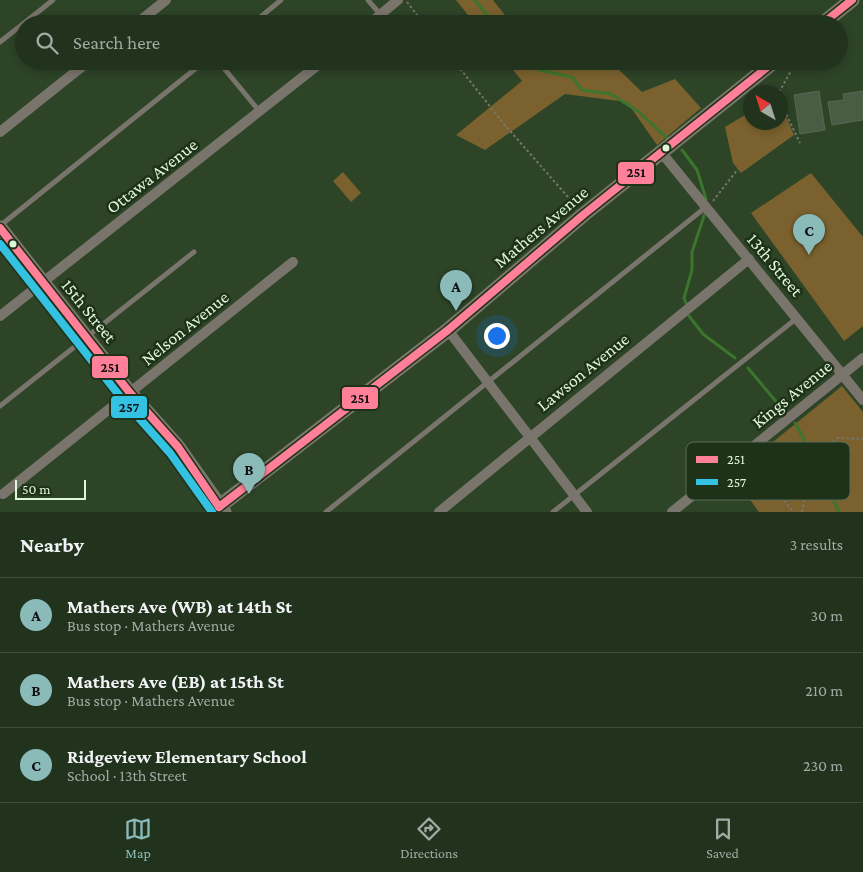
<!DOCTYPE html>
<html lang="en">
<head>
<meta charset="utf-8">
<style>
  body { margin:0; font-family:"Crimson Pro",serif; background:#2a3b26; color:#f1f3f6 }
  .compass { position:absolute; left:743px; top:85px; width:45px; height:45px; border-radius:50%; background:#22331d; box-shadow:0 2px 8px #0003; rotate:321deg }
  .scale { position:absolute; left:15px; bottom:12px; width:71px; box-sizing:border-box; padding-left:5px; border:2px solid #dff7d9; border-top:0; font-size:14px; line-height:18px; white-space:nowrap; color:#dff7d9; -webkit-text-stroke:4px #1e3119; paint-order:stroke }
  .you { position:absolute; left:496px; top:335px; width:18px; height:18px; margin:-12px; border:4px solid #fff; border-radius:50%; background:#1a73e8; box-shadow:0 0 0 8px #1a73e833 }
  .badge { display:grid; place-items:center; width:32px; height:32px; border-radius:50%; background:#8bbbb9; color:#111; font-size:16px; font-weight:700 }
  .pin { position:absolute; translate:-50% -41px; filter:drop-shadow(0 1px 2px #0008) }
  .pin::after { content:''; position:absolute; top:26px; width:18px; height:15px; background:inherit; clip-path:polygon(0 0,100% 0,50% 100%) }
  .list { margin:0; padding:0; list-style:none }
  h2 { display:flex; justify-content:space-between; align-items:center; height:65px; margin:0; padding:0 20px; font-size:21px }
  h2 small { font-size:16px; font-weight:400; color:#a2aaa4 }
  .list li { display:grid; grid-template-columns:32px 1fr auto; gap:15px; align-items:center; box-sizing:border-box; height:75px; padding:0 20px; border-top:1px solid #3f4e3b }
  .list b { display:block; font-size:19px; white-space:nowrap }
  .list p { margin:0; font-size:16px; white-space:nowrap; color:#a2aaa4 }
  .list em { font-size:16px; font-style:normal; color:#a2aaa4 }
  .icon { flex:none; width:28px; height:28px; fill:none; stroke:currentColor; stroke-width:2; stroke-linecap:round; stroke-linejoin:round }
  .map { position:relative; flex:none; width:863px; height:512px; overflow:hidden }
  .search { position:absolute; background:#22331d; box-shadow:0 2px 8px #0003; left:15px; right:15px; top:15px; height:55px; display:flex; align-items:center; gap:12px; box-sizing:border-box; padding:0 18px; border-radius:28px; color:#a2aaa4; font-size:19px }
  .sheet { height:290px; background:#22331d }
  nav { display:flex; justify-content:space-around; align-items:center; box-sizing:border-box; height:70px; border-top:1px solid #3f4e3b; background:#22331d; font-size:14px; color:#a2aaa4 }
  nav a { display:grid; justify-items:center; gap:2px }
  nav .on { color:#8bbbb9 }
  .map>svg:first-child { display:block }
  .green { fill:#7a612e }
  .lines { fill:none; stroke-linecap:round; stroke-linejoin:round }
  .stream { stroke:#3c752d; stroke-width:3 }
  .building { fill:#495c44; stroke:#566951 }
  .path { stroke:#77776d; stroke-width:2; stroke-dasharray:2.5 2.5; stroke-linecap:butt }
  .lane { stroke:#79746c; stroke-width:5 }
  .street { stroke:#79746c; stroke-width:10 }
  .secondary { stroke:#79766a; stroke-width:15 }
  .bus-1-casing { stroke:#1e3119; stroke-width:11 }
  .bus-2-casing { stroke:#1e3119; stroke-width:11 }
  .bus-1 { stroke:#ff8098; stroke-width:8 }
  .bus-2 { stroke:#33c2e2; stroke-width:8 }
  .bus-dot { fill:#dff7d9; stroke:#1e3119; stroke-width:2 }
  .labels { text-anchor:middle; stroke-width:5; stroke-linejoin:round; paint-order:stroke }
  .street-label { font-size:18px; fill:#dff7d9; stroke:#1e3119 }
  .key { fill:#1e3119; stroke:#586c53; stroke-width:1 }
  .key-label { font-size:14px; fill:#dff7d9 }
  .line-badge { stroke:#1e3119; stroke-width:2 }
  .pale-badge-label { font-size:14px; text-anchor:middle; font-weight:bold; fill:#111 }
</style>
</head>
<body>
<div class="map">
<svg width="863" height="512" viewBox="0 0 863 512">
  <rect width="100%" height="100%" fill="#2d4427"/>
  <g class="green">
    <path d="M 456,0 L 493,0 L 512,24 L 475,24 Z"/>
    <path d="M 506,61 L 610,61 L 642,92 L 675,79 L 701,108 L 657,145 L 627,102 L 565,94 L 485,150 L 456,135 L 522,81 Z"/>
    <path d="M 781,104 L 794,135 L 741,173 L 733,163 L 725,127 L 750,112 L 750,122 L 780,122 Z"/>
    <path d="M 343,172 L 361,193 L 351,202 L 333,181 Z"/>
    <path d="M 811,173 L 863,237 L 863,326 L 844,341 L 751,213 Z"/>
    <path d="M 842,386 L 863,412 L 863,512 L 759,512 L 732,475 Z"/>
  </g>
  <g class="lines">
    <g class="stream">
      <path d="M 475,0 L 494,24"/>
      <path d="M 530,61 L 539,70 L 572,77 L 582,90 L 611,94 L 639,112 L 668,139"/>
      <path d="M 682,150 L 697,170 L 706,199"/>
      <path d="M 686,303 L 684,298 L 692,270 L 692,252 L 705,213"/>
      <path d="M 689,316 L 703,334 L 735,358"/>
      <path d="M 748,368 L 784,411"/>
      <path d="M 795,423 L 812,454 L 839,512"/>
    </g>
  </g>
  <g class="building">
    <path d="M 819,91 L 825,130 L 800,134 L 794,95 Z"/>
    <path d="M 863,91 L 863,120 L 832,125 L 828,102 L 844,100 L 843,94 Z"/>
  </g>
  <g class="lines">
    <g class="path">
      <path d="M 407,2 L 424,24"/>
      <path d="M 454,61 L 504,124 L 575,205"/>
      <path d="M 779,92 L 791,71"/>
      <path d="M 780,101 L 800,143"/>
      <path d="M 713,201 L 738,169"/>
      <path d="M 737,473 L 779,495 L 794,512"/>
      <path d="M 802,512 L 812,462 L 838,438 L 863,439"/>
    </g>
    <g class="lane">
      <path d="M 368,0 L 380,14"/>
      <path d="M 252,24 L 281,0"/>
      <path d="M 0,42 L 53,0"/>
      <path d="M 218,61 L 260,112"/>
      <path d="M 1,225 L 205,61"/>
      <path d="M 0,406 L 194,252"/>
      <path d="M 326,512 L 706,207"/>
      <path d="M 553,512 L 797,318"/>
    </g>
    <g class="street">
      <path d="M 136,24 L 166,0"/>
      <path d="M 369,24 L 398,0"/>
      <path d="M 0,132 L 89,61"/>
      <path d="M 661,152 L 863,400"/>
      <path d="M 0,316 L 323,61"/>
      <path d="M 448,330 L 587,512"/>
      <path d="M 3,494 L 293,262"/>
      <path d="M 439,512 L 749,259"/>
      <path d="M 672,512 L 863,358"/>
    </g>
    <g class="secondary">
      <path d="M 822,24 L 852,0"/>
      <path d="M 0,228 L 130,393 L 178,447 L 224,512"/>
      <path d="M 212,512 L 448,330 L 583,215 L 775,61"/>
    </g>
    <g class="bus-1-casing">
      <g id="bus-1">
        <path d="M 822,24 L 852,0"/>
        <path d="M 0,228 L 130,393 L 178,447 L 219,507"/>
        <path d="M 219,507 L 448,330 L 583,215 L 775,61"/>
      </g>
    </g>
    <g class="bus-2-casing">
      <path id="bus-2" d="M 0,244 L 122,399 L 170,453 L 212,512"/>
    </g>
    <use href="#bus-1" class="bus-1"/>
    <use href="#bus-2" class="bus-2"/>
  </g>
  <g class="bus-dot">
    <circle cx="666" cy="148" r="4.5"/>
    <circle cx="13" cy="244" r="4.5"/>
  </g>
  <g class="labels">
    <g class="street-label">
      <text transform="translate(152 176) rotate(-38)" y="6">Ottawa Avenue</text>
      <text transform="translate(541 227) rotate(-40)" y="6">Mathers Avenue</text>
      <text transform="translate(775 265) rotate(50)" y="6">13th Street</text>
      <text transform="translate(89 311) rotate(51)" y="6">15th Street</text>
      <text transform="translate(185 328) rotate(-39)" y="6">Nelson Avenue</text>
      <text transform="translate(583 372) rotate(-39)" y="6">Lawson Avenue</text>
      <text transform="translate(792 394) rotate(-39)" y="6">Kings Avenue</text>
    </g>
  </g>
  <rect x="686" y="442" width="164" height="58" rx="8" class="key"/>
  <rect x="696" y="456" width="22" height="7" fill="#ff8098"/>
  <rect x="696" y="479" width="22" height="6" fill="#33c2e2"/>
  <g class="key-label">
    <text x="727" y="464">251</text>
    <text x="727" y="487">257</text>
  </g>
  <g class="line-badge">
    <rect x="617" y="161" width="38" height="24" rx="5" fill="#ff8098"/>
    <rect x="91" y="355" width="38" height="24" rx="5" fill="#ff8098"/>
    <rect x="341" y="386" width="38" height="24" rx="5" fill="#ff8098"/>
    <rect x="110" y="395" width="38" height="24" rx="5" fill="#33c2e2"/>
  </g>
  <g class="pale-badge-label">
    <text x="636" y="177">251</text>
    <text x="110" y="372">251</text>
    <text x="360" y="403">251</text>
    <text x="129" y="412">257</text>
  </g>
</svg>
<svg class="compass" viewBox="-18 -18 36 36"><path d="M0-13l5 13h-10z" fill="#e53935"/><path d="M0 13l5-13h-10z" fill="#a2aaa4"/></svg>
<div class="scale">50 m</div>
<div class="you"></div>
<div class="pin badge" style="left:456px;top:311px">A</div>
<div class="pin badge" style="left:249px;top:494px">B</div>
<div class="pin badge" style="left:809px;top:255px">C</div>
<div class="search"><svg class="icon" aria-label="search" viewBox="0 0 24 24"><circle cx="10" cy="10" r="6"/><path d="M15 15l6 6"/></svg>Search here</div>
</div>
<section class="sheet">
<h2>Nearby<small>3 results</small></h2>
<ul class="list">
<li><span class="badge">A</span><div><b>Mathers Ave (WB) at 14th St</b><p>Bus stop · Mathers Avenue</p></div><em>30 m</em></li>
<li><span class="badge">B</span><div><b>Mathers Ave (EB) at 15th St</b><p>Bus stop · Mathers Avenue</p></div><em>210 m</em></li>
<li><span class="badge">C</span><div><b>Ridgeview Elementary School</b><p>School · 13th Street</p></div><em>230 m</em></li>
</ul>
</section>
<nav>
<a class="on"><svg class="icon" aria-label="map" viewBox="0 0 24 24"><path d="M3 6l6-2 6 2 6-2v14l-6 2-6-2-6 2zM9 4v14M15 6v14"/></svg>Map</a>
<a><svg class="icon" aria-label="directions" viewBox="0 0 24 24"><path d="M12 3l9 9-9 9-9-9zM9 14v-3h6M13 9l2 2-2 2"/></svg>Directions</a>
<a><svg class="icon" aria-label="saved" viewBox="0 0 24 24"><path d="M7 4h10v16l-5-4-5 4z"/></svg>Saved</a>
</nav>
</body>
</html>
